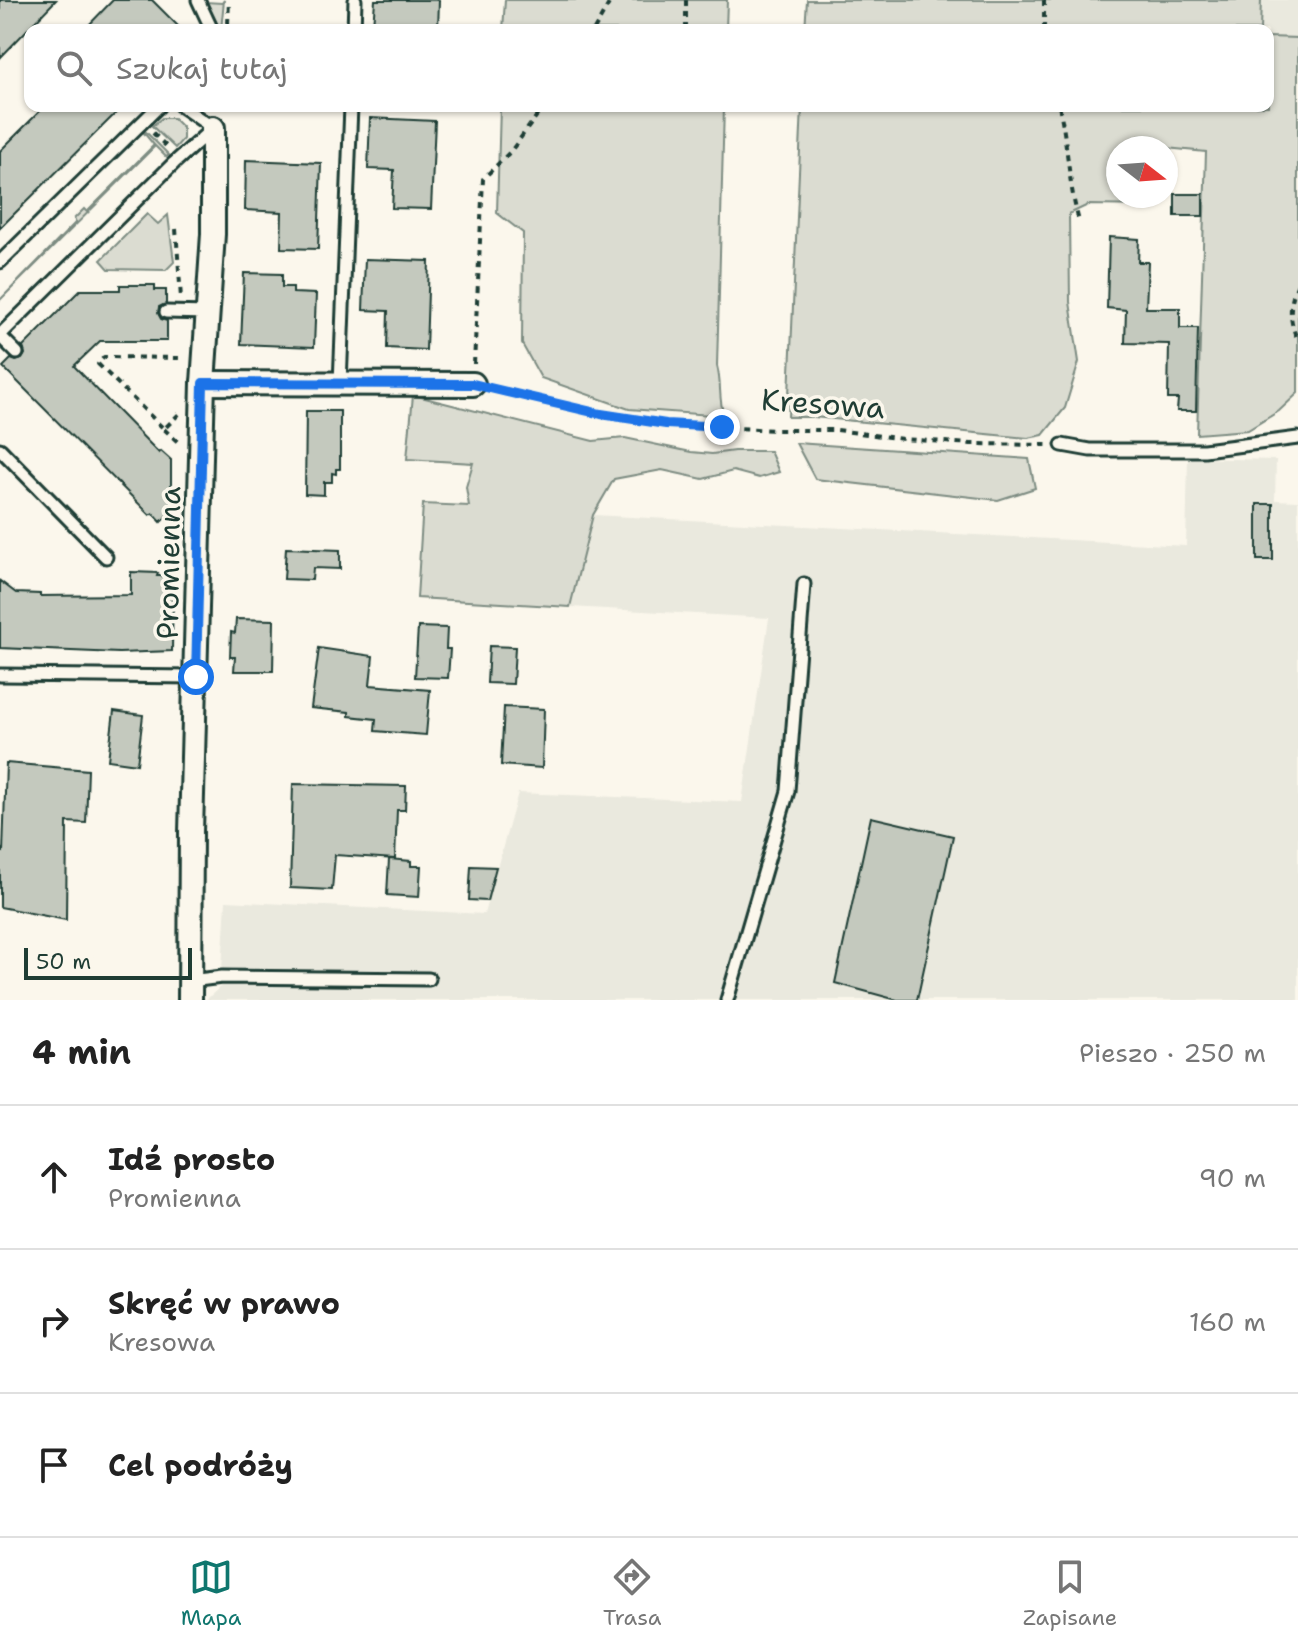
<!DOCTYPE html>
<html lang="pl">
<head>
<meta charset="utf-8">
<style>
  body { margin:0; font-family:"Shantell Sans",sans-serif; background:#f6f6f6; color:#222 }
  .compass { position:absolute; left:1106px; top:136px; width:72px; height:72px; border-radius:50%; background:#fff; box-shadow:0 2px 6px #0004; rotate:107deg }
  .scale { position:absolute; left:24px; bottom:20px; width:168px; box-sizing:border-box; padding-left:8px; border:4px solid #1f3d34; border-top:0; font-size:22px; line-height:28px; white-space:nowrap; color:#1f3d34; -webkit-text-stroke:6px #fbf7ec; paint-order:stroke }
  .stop { position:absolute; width:24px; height:24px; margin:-18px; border:6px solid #1a73e8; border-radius:50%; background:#fff }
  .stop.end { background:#1a73e8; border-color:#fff; box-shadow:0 2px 8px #0008 }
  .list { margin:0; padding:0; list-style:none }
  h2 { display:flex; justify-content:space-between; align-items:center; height:104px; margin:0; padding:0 32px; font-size:34px }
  h2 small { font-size:26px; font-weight:400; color:#767676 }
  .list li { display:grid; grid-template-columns:52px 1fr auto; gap:24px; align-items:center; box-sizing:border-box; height:144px; padding:0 32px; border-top:2px solid #e0e0e0 }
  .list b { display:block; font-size:30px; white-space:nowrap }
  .list p { margin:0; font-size:26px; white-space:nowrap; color:#767676 }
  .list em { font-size:26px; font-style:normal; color:#767676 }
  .icon { flex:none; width:44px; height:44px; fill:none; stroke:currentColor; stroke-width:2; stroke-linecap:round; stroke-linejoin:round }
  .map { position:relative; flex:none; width:1298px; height:1000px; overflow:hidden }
  .search { position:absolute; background:#fff; box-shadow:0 2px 6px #0004; left:24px; right:24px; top:24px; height:88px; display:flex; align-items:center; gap:20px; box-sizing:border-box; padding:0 28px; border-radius:16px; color:#767676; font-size:30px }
  .sheet { height:536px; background:#fff }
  nav { display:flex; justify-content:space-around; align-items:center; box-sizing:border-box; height:112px; border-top:2px solid #e0e0e0; background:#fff; font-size:22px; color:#767676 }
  nav a { display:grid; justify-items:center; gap:4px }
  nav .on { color:#0f766e }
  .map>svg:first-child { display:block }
  .built { fill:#eae9de }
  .green { fill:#dbdcd1; stroke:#7d8c82; stroke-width:2 }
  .building { fill:#c4c9be; stroke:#1f3d34; stroke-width:2 }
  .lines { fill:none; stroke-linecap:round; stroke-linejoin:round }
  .lane-casing { stroke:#1f3d34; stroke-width:17 }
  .street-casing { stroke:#1f3d34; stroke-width:28 }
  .path { stroke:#1f3d34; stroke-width:4; stroke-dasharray:6 6; stroke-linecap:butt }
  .lane { stroke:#fbf7ec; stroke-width:11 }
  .street { stroke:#fbf7ec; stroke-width:22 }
  .route { stroke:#1a73e8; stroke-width:10 }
  .labels { text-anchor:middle; stroke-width:7; stroke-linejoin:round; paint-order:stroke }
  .street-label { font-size:30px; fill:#1f3d34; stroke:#fbf7ec }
</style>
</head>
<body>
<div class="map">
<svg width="1298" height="1000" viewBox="0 0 1298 1000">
  <rect width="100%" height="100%" fill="#fbf7ec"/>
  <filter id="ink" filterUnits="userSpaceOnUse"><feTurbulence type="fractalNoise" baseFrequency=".0125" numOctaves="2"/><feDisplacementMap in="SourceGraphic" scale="16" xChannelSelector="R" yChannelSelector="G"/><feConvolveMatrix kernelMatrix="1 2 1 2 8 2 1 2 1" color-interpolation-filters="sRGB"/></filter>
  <g filter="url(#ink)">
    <g class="built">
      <path d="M 1261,0 L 1298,0 L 1298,38 L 1268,37 L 1268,30 L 1260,30 Z"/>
      <path d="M 1188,458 L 1276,460 L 1275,500 L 1298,501 L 1298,1000 L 206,1000 L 221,986 L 226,901 L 484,914 L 518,793 L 742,802 L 769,618 L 570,607 L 593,515 L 1186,546 Z"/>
    </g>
    <g class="green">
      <path d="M 224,0 L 221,30 L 220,30 L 206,2 L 222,3 Z"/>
      <path d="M 505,0 L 727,0 L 726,30 L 503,30 Z"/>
      <path d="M 807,0 L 1261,0 L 1260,30 L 805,30 Z"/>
      <path d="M 1268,37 L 1298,38 L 1298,393 L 1279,411 L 1248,430 L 1197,434 L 1206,152 L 1166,148 L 1118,148 L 1118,196 L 1150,196 L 1150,206 L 1088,205 L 1069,214 L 1070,302 L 1079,362 L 1065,408 L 1043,435 L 1028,438 L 813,417 L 788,417 L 802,106 L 1268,106 Z"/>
      <path d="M 500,106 L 724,106 L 717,366 C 722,385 718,398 724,416 L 629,409 L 541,378 L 522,344 L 523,233 L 497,213 Z"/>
      <path d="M 162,118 L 173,118 L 183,128 L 183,139 L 175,148 L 152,126 Z"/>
      <path d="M 146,132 L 169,155 L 166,157 L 155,146 L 0,300 L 76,222 L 74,219 L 84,209 L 87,212 L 154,145 L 144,133 Z"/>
      <path d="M 147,214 L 158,224 L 168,215 L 174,262 L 166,270 L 109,269 L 101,260 Z"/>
      <path d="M 413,395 L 593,441 L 625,438 L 691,452 L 712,454 L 734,451 L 770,451 L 779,472 L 759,478 L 733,471 L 703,479 L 662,470 L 614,479 L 593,515 L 570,607 L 417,598 L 423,504 L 469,506 L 466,487 L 473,463 L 407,459 Z"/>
      <path d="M 796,443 L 1029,459 L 1035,488 L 998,500 L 815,479 Z"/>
    </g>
    <g class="building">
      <path d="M 0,0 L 56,0 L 0,58 Z"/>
      <path d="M 113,0 L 152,0 L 182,30 L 84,30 Z"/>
      <path d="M 375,0 L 439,0 L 438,30 L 373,27 Z"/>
      <path d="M 45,106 L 123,106 L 0,228 L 0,151 Z"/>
      <path d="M 370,118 L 435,121 L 431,209 L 392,208 L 394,170 L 368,169 Z"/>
      <path d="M 246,160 L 321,163 L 318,249 L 281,248 L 282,212 L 245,210 Z"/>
      <rect x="1175" y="194" width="28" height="22"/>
      <path d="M 1109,237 L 1139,239 L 1138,262 L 1148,262 L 1146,308 L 1180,308 L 1180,328 L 1198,328 L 1196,411 L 1177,411 L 1178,399 L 1168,399 L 1169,344 L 1125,343 L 1126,310 L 1107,308 Z"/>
      <path d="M 365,259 L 429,261 L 426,350 L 387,348 L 388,311 L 363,310 Z"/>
      <path d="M 244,273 L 282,274 L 282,287 L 293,287 L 293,293 L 316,294 L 314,347 L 241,344 Z"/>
      <path d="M 120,285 L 155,285 L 155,290 L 166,290 L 166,304 L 159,307 L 158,313 L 161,319 L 167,321 L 167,341 L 100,341 L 74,366 L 159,453 L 161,451 L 171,460 L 171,512 L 161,522 L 153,513 L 150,515 L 3,367 L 11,359 L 16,361 L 22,359 L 25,354 L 23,347 L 80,290 L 120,290 Z"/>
      <path d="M 306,411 L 340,411 L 340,469 L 336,469 L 336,474 L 332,473 L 332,482 L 324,482 L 324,495 L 305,494 Z"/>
      <rect x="1257" y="504" width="16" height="56"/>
      <path d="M 286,548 L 340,550 L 340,569 L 313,568 L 312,580 L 284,579 Z"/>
      <path d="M 131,572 L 158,573 L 157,576 L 173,576 L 172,651 L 119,653 L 0,648 L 0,581 L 16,593 L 40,594 L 40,596 L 131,595 Z"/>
      <path d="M 236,619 L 274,620 L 273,671 L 234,671 L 235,657 L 230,657 L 231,632 L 235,633 Z"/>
      <path d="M 418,627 L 447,628 L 446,649 L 450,649 L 448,678 L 415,677 Z"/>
      <path d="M 489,646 L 515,647 L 513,684 L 487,683 Z"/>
      <path d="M 319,648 L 373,656 L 370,685 L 430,690 L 426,735 L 375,731 L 376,719 L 349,716 L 349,712 L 311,708 Z"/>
      <path d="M 504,707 L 544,709 L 542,768 L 501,765 Z"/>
      <path d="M 114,711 L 143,715 L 137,764 L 108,760 Z"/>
      <path d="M 6,763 L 88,770 L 86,823 L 67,822 L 66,920 L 0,907 L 0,851 L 3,852 Z"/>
      <path d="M 293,784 L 406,786 L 405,810 L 397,810 L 395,859 L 335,855 L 332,890 L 290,888 Z"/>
      <path d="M 871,817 L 953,836 L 917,1000 L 897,1000 L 835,983 Z"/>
      <path d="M 389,859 L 411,861 L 411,866 L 421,866 L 419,897 L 387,895 Z"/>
      <path d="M 471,866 L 496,867 L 487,901 L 469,900 Z"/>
    </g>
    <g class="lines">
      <g class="lane-casing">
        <g id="lane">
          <path d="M 198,0 L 212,30"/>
          <path d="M 354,30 L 355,0"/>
          <path d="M 0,262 L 159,106"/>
          <path d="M 166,312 L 208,313"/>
          <path d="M 0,335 L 174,163 L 213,128 L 181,106"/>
          <path d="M 0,336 L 17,353"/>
          <path d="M 340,384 L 351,106"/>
          <path d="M 1062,445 L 1090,450 L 1204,450 L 1298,438"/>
          <path d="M 0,449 L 106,557"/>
          <path d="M 0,675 L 196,677"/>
          <path d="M 190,981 L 222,977 L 429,979"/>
          <path d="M 727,1000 L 788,791 L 804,584"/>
        </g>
      </g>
      <g class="street-casing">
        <g id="street">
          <path d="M 203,383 L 473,384"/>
          <path d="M 190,1000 L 191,832 L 203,383 L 213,234 L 213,128"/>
        </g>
      </g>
      <g class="path">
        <path d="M 1044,0 L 1044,30"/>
        <path d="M 228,24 L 229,0"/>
        <path d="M 594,30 L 611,0"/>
        <path d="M 686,30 L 686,0"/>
        <path d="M 1059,106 C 1068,144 1068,183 1079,221"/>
        <path d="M 153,133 L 169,149"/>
        <path d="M 176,229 L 181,298"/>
        <path d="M 1298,284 C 1288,304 1289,321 1298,341"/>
        <path d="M 474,364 L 483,179 L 511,151 L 544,106"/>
        <path d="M 493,389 L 601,414 L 666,424 L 775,430 L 837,430 L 903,439 L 971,444 L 1048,445"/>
        <path d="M 179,414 L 164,429 L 98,364 L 104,357 L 182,358"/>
        <path d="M 164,429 L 180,444"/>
      </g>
      <use href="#lane" class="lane"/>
      <use href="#street" class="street"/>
    </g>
  </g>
  <g class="lines" filter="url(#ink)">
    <path class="route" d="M 196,677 L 203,383 L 473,384 L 601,414 L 666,424 L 722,427"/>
  </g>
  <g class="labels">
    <g class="street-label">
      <text transform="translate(823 404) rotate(4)" y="10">Kresowa</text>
      <text transform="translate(169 563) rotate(-89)" y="10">Promienna</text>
    </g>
  </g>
</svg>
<svg class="compass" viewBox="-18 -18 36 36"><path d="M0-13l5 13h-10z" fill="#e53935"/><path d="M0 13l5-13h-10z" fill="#767676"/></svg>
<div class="scale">50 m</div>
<div class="stop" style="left:196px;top:677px"></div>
<div class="stop end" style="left:722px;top:427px"></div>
<div class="search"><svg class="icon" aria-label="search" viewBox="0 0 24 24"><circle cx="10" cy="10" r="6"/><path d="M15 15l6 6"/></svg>Szukaj tutaj</div>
</div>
<section class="sheet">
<h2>4 min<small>Pieszo · 250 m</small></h2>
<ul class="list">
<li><svg class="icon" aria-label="ahead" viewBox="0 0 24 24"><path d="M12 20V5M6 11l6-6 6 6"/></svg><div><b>Idź prosto</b><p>Promienna</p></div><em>90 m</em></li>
<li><svg class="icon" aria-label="right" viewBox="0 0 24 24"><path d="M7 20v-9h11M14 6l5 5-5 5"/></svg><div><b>Skręć w prawo</b><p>Kresowa</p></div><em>160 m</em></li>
<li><svg class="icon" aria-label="arrive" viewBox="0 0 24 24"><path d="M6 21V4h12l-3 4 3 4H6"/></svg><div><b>Cel podróży</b></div></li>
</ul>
</section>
<nav>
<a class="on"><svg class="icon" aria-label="map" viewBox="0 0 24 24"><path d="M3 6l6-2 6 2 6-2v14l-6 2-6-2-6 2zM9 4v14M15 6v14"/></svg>Mapa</a>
<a><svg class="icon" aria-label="directions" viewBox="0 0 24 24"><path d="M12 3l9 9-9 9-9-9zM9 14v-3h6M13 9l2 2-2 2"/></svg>Trasa</a>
<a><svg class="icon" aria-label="saved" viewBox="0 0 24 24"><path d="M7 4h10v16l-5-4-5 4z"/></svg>Zapisane</a>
</nav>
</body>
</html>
